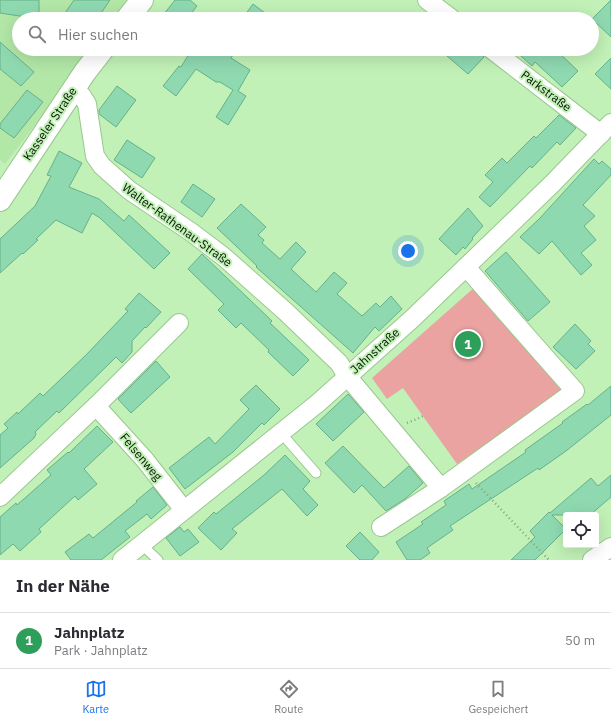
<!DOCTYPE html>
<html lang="de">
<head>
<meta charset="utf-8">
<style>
  body { margin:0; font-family:"IBM Plex Sans",sans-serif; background:#f7f7f7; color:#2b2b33 }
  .controls { position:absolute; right:12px; bottom:12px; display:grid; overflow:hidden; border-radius:4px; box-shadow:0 4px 16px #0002 }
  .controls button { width:36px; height:36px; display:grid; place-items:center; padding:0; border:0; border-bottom:1px solid #e1e1e2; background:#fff; color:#2b2b33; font:20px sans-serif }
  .you { position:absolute; left:408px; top:251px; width:14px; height:14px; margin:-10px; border:3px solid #fff; border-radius:50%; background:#1a73e8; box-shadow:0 0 0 6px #1a73e833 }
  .badge { display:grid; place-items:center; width:26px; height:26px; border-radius:50%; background:#1a73e8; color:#fff; font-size:13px; font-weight:700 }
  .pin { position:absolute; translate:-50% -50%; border:2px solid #fff; box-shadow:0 1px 4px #0006 }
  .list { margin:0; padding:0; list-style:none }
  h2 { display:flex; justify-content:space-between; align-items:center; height:52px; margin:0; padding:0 16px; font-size:17px }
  h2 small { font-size:13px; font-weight:400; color:#7c7c81 }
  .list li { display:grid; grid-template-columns:26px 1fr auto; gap:12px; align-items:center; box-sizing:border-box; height:56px; padding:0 16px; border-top:1px solid #e1e1e2 }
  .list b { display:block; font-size:15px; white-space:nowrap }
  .list p { margin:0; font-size:13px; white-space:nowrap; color:#7c7c81 }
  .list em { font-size:13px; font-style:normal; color:#7c7c81 }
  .icon { flex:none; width:22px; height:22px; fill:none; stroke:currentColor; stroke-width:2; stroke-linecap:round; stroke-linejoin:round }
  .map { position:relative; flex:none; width:611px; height:560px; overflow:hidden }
  .search { position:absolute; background:#fff; box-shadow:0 4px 16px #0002; left:12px; right:12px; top:12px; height:44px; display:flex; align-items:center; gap:10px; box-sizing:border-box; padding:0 14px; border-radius:22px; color:#7c7c81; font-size:15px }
  .sheet { height:108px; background:#fff }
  nav { display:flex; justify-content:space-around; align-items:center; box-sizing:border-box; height:56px; border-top:1px solid #e1e1e2; background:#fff; font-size:11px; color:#7c7c81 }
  nav a { display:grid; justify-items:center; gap:2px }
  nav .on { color:#1a73e8 }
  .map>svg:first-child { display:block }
  .built { fill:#b2e7a7 }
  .green { fill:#eba3a2 }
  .building { fill:#8fd9b1; stroke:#67b08a }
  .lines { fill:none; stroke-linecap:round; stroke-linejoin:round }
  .service-casing { stroke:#99c88f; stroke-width:11 }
  .minor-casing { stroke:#99c88f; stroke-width:20 }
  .secondary-casing { stroke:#99c88f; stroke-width:24 }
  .path { stroke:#83a87b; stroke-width:2.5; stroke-dasharray:1 3; stroke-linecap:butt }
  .service { stroke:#fff; stroke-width:9 }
  .minor { stroke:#fff; stroke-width:18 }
  .secondary { stroke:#fff; stroke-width:22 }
  .labels { text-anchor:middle; stroke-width:4; stroke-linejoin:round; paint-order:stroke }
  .street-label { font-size:12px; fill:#041402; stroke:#c1f1b6 }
</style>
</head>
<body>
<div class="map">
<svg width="611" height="560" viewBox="0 0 611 560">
  <rect width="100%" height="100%" fill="#c1f1b6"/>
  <path class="built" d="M 0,0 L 130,0 L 116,19 L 19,19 L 19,49 L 93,49 L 5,164 L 0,160 Z"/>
  <path class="green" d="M 476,286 L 564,389 L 457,464 L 403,388 L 387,399 L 372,378 Z"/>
  <g class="building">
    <path d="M 0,0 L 39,0 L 39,19 L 0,13 Z"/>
    <path d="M 74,0 L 110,0 L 97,19 L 61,19 Z"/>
    <path d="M 175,0 L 190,0 L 197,6 L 187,19 L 160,19 Z"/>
    <path d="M 611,0 L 611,37 L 592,19 Z"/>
    <path d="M 253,4 L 273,19 L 242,19 Z"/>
    <path d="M 0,42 L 34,72 L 21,86 L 0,69 Z"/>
    <path d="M 192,49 L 237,49 L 231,58 L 250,70 L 238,91 L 246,96 L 228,125 L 216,117 L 233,90 L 220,82 L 216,82 L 196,69 L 176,96 L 163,86 L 179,66 L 181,67 Z"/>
    <path d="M 453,49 L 478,49 L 484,57 L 468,74 L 447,56 Z"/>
    <path d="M 513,49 L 555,49 L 578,71 L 562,87 L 535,62 L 532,66 Z"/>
    <path d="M 611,58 L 611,89 L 595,74 Z"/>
    <path d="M 117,86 L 136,100 L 116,127 L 99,114 L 99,110 Z"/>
    <path d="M 27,90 L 43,102 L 14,138 L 0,128 L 0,124 Z"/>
    <path d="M 559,115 L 576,128 L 560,145 L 557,142 L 532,168 L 530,166 L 490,207 L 479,197 L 493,182 L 485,175 L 502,158 L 507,163 L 534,136 L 536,138 Z"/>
    <path d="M 127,140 L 155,158 L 142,178 L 114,160 Z"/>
    <path d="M 59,151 L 82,163 L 69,187 L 99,199 L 124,221 L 129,215 L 170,253 L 154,269 L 100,218 L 92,213 L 82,233 L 56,220 L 36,239 L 38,240 L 23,254 L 22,253 L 0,273 L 0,239 L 35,206 L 51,176 L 47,175 Z"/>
    <path d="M 594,159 L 599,164 L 602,161 L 611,169 L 611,175 L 583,205 L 595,216 L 584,226 L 596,240 L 581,253 L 592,265 L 581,275 L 552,241 L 539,254 L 520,237 L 540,218 Z"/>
    <path d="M 193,184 L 215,199 L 202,217 L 181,202 Z"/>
    <path d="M 241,204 L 266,227 L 258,235 L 264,240 L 262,243 L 280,259 L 296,242 L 306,252 L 291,269 L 316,292 L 334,272 L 347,283 L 337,294 L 362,316 L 376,303 L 380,307 L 391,296 L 402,309 L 379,331 L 375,327 L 353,353 L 256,267 L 257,266 L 217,228 Z"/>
    <path d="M 468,208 L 483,226 L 472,238 L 473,239 L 465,249 L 463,247 L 456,255 L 439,239 Z"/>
    <path d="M 506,252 L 550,302 L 528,321 L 485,271 Z"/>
    <path d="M 202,254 L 272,321 L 270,323 L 309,360 L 293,376 L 268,352 L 269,350 L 241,323 L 236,328 L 218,310 L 224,304 L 188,269 Z"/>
    <path d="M 139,293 L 161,312 L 146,328 L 145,327 L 132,341 L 132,352 L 122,363 L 116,357 L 59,413 L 57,411 L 35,432 L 36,434 L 34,438 L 0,468 L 0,435 L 8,428 L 4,424 L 17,412 L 18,414 L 40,393 L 43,396 L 86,355 L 128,311 L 125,309 Z"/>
    <path d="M 575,324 L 591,341 L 588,344 L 595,351 L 576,369 L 553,347 Z"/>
    <path d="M 156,361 L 170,377 L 131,413 L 118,399 Z"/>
    <path d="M 256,385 L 280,409 L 264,425 L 262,423 L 233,452 L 185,489 L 169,468 L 209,437 L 215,444 L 249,409 L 240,400 Z"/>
    <path d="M 611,386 L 611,415 L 566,451 L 539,470 L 538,468 L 450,526 L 453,530 L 427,548 L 430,553 L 420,560 L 407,560 L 396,542 L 423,524 L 421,522 L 446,505 L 444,501 L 469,484 L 472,489 L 526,452 L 525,450 L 563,423 L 562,422 L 587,404 L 588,405 Z"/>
    <path d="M 348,394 L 364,412 L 333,441 L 316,424 Z"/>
    <path d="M 97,426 L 113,442 L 84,469 L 97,484 L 78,500 L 75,496 L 39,529 L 41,532 L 20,551 L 13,544 L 0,555 L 0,517 L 16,503 L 17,505 L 51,475 L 47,470 L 68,452 L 69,453 Z"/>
    <path d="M 343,446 L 384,488 L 409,466 L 423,483 L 405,499 L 386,511 L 362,485 L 354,493 L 325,463 Z"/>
    <path d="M 285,455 L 310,481 L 303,489 L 318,505 L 307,516 L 282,489 L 232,529 L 237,533 L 221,550 L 198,528 L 214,512 L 216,514 L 264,475 Z"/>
    <path d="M 611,475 L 611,497 L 590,515 L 552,515 L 566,529 L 535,560 L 511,560 L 535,537 L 530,531 L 549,512 L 550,513 L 591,478 L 598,486 Z"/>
    <path d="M 153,487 L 167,505 L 151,519 L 147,514 L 125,531 L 130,537 L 101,560 L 71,560 L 65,552 L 89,534 L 93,538 L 137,502 L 136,501 Z"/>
    <path d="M 180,527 L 184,532 L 188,529 L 199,542 L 180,556 L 166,538 Z"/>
    <path d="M 360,532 L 379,552 L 372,560 L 360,560 L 346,546 Z"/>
  </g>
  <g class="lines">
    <g class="service-casing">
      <g id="service">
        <path d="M 281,433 L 316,473"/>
        <path d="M 141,544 L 158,560"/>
      </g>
    </g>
    <g class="minor-casing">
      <g id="minor">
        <path d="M 427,0 L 452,19"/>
        <path d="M 491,49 L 601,134"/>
        <path d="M 74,89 L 82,96 L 87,104 L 95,156 L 102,166 L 129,190 L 191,232 L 224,257 L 286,312 L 339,363 L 347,376 L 441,488 L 575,391 L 466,267"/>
        <path d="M 96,406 L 145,460 L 184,510"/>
        <path d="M 0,497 L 96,406 L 179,323"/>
        <path d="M 381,527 L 441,488"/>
        <path d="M 122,560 L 318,403 L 413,318 L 552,184 L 611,123"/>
        <path d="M 592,560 L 611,547"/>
      </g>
    </g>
    <g class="secondary-casing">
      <g id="secondary">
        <path d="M 127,19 L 142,0"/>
        <path d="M 0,200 L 85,72 L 103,49"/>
      </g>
    </g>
    <g class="path">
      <path d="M 407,423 L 417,419 L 423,416"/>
      <path d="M 476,483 L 549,560"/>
    </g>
    <use href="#service" class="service"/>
    <use href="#minor" class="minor"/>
    <use href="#secondary" class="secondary"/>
  </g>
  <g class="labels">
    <g class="street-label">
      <text transform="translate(546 91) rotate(37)" y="4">Parkstraße</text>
      <text transform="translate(50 124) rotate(-56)" y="4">Kasseler Straße</text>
      <text transform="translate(177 225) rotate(36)" y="4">Walter-Rathenau-Straße</text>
      <text transform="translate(375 351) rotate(-42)" y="4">Jahnstraße</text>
      <text transform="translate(141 457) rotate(50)" y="4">Felsenweg</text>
    </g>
  </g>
</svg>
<div class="controls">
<button><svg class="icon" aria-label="locate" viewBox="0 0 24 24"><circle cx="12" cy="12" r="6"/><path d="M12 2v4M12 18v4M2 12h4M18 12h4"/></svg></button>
</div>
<div class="you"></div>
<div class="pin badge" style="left:468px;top:344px;background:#2e9e5b">1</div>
<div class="search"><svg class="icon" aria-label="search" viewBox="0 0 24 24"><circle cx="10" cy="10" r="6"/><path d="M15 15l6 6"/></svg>Hier suchen</div>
</div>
<section class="sheet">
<h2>In der Nähe<small></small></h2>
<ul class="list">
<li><span class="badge" style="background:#2e9e5b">1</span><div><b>Jahnplatz</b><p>Park · Jahnplatz</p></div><em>50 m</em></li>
</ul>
</section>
<nav>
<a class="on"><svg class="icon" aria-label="map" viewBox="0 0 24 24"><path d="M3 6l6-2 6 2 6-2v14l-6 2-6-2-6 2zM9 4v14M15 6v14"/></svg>Karte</a>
<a><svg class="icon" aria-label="directions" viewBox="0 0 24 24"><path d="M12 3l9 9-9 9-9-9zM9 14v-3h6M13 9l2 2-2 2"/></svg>Route</a>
<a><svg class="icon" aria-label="saved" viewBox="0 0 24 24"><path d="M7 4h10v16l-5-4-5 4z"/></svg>Gespeichert</a>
</nav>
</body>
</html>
